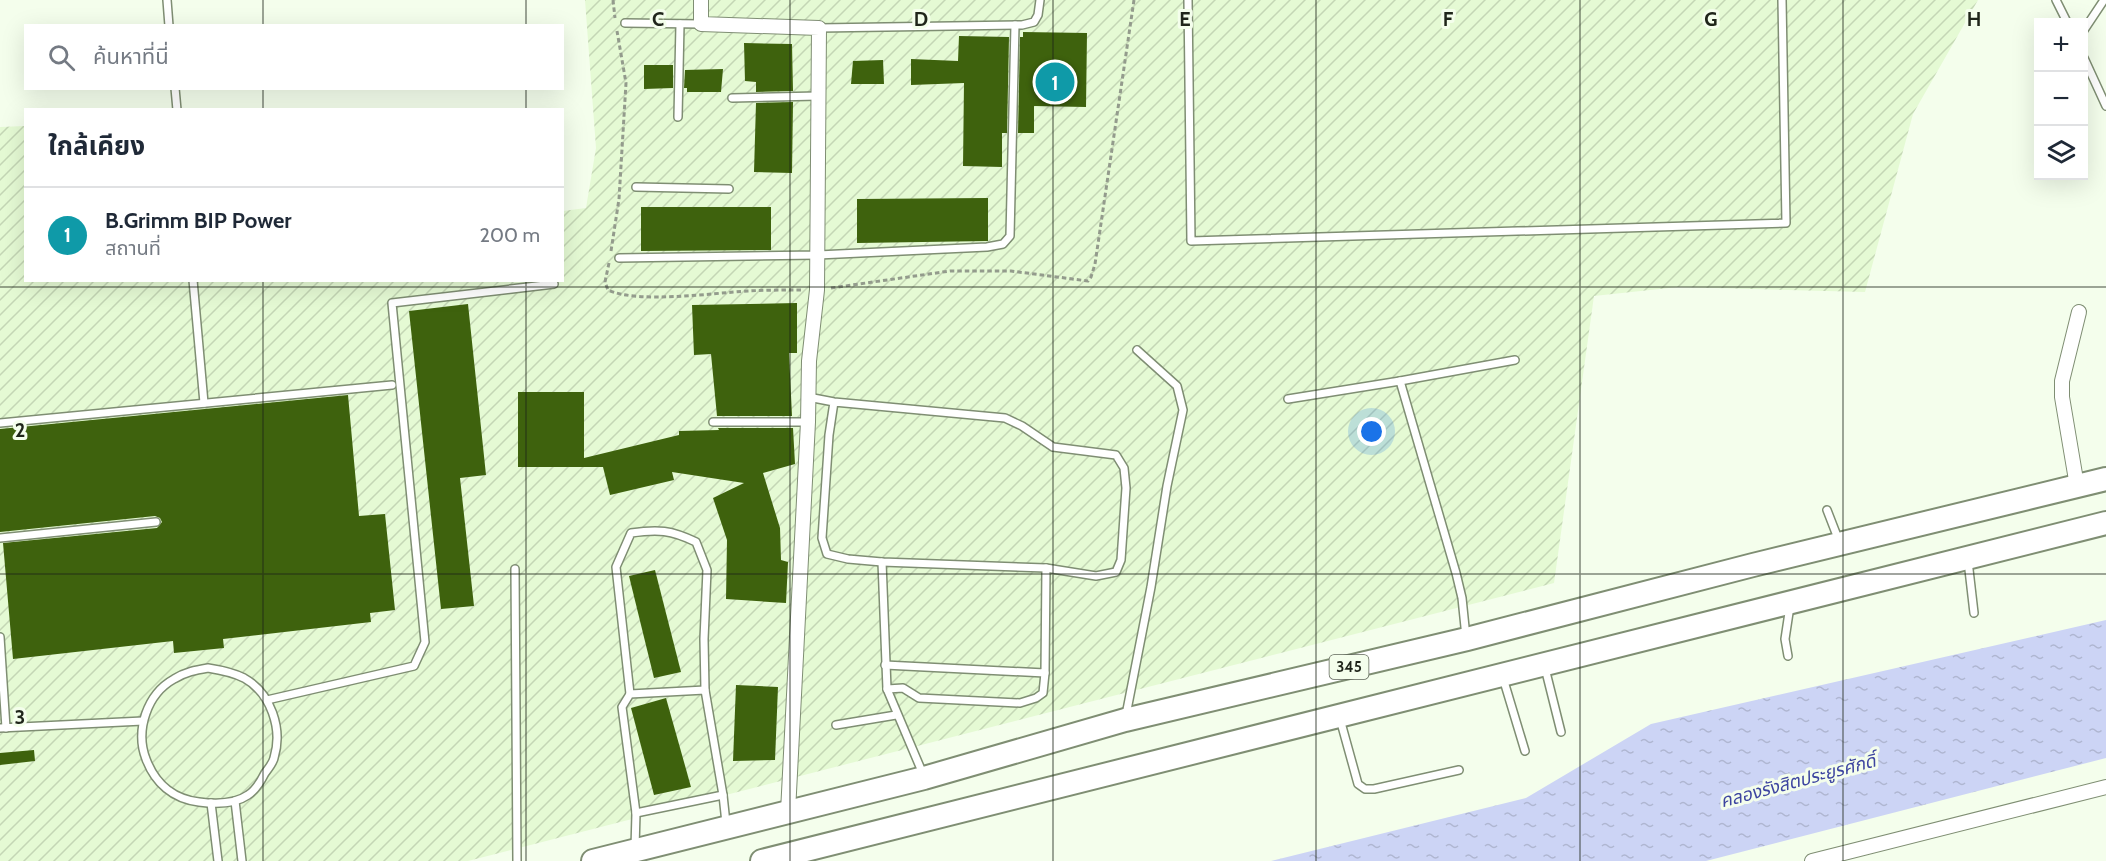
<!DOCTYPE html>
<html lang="th">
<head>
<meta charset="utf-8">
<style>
  body { margin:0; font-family:Cabin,"Noto Sans Thai",sans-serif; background:#f6f6f7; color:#1f2937 }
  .controls { position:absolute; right:18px; top:18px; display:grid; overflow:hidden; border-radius:0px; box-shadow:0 6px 24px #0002 }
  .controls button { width:54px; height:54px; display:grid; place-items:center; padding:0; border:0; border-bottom:2px solid #e0e1e3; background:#fff; color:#1f2937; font:30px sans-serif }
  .you { position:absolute; left:1372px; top:432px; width:21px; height:21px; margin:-15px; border:4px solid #fff; border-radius:50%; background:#1a73e8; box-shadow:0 0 0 9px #1a73e833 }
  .badge { display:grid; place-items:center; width:39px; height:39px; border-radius:50%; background:#b45309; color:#fff; font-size:20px; font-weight:700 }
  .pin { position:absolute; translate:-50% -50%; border:3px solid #fff; box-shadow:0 2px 6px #0006 }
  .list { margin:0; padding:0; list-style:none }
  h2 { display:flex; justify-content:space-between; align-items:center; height:78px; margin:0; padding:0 24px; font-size:26px }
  h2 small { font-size:20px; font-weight:400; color:#747a83 }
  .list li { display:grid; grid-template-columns:39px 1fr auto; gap:18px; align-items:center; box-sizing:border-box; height:96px; padding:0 24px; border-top:2px solid #e0e1e3 }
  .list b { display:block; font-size:22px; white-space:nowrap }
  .list p { margin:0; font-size:20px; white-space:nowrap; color:#747a83 }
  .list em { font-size:20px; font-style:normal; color:#747a83 }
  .icon { flex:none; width:33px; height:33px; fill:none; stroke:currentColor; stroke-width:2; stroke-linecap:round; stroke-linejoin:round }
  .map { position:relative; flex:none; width:2106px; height:861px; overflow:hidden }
  .search { position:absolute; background:#fff; box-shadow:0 6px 24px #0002; left:24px; top:24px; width:540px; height:66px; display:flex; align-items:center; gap:15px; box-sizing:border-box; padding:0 21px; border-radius:0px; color:#747a83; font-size:22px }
  .panel { position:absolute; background:#fff; box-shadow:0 6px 24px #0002; left:24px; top:108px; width:540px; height:174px; border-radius:0px }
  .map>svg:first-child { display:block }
  .industrial { fill:url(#industrial-furrows) }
  .water { fill:url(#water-ripples) }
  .building { fill:#3e620d }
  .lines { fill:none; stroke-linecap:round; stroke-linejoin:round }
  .lane-casing { stroke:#7f8e73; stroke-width:10 }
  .street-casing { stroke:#7f8e73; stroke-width:16 }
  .primary-casing { stroke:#7f8e73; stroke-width:26 }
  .path { stroke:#939b8c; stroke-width:3; stroke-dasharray:4.5 3; stroke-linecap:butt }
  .lane { stroke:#fff; stroke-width:7 }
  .street { stroke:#fff; stroke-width:14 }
  .primary { stroke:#fff; stroke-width:22 }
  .grid { fill:none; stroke:#1f251a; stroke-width:1.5; stroke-opacity:0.55 }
  .labels { text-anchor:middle; stroke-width:6; stroke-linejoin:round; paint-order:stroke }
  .shield { fill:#f4feec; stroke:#5f6659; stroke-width:1.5 }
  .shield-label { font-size:15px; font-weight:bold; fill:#1f251a }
  .water-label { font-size:18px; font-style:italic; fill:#3d45a0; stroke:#f4feec }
  .grid-label { font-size:20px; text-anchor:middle; font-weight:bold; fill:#1f251a; stroke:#f4feec; stroke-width:6; stroke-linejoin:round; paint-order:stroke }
</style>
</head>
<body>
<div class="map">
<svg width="2106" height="861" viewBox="0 0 2106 861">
  <defs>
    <pattern id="industrial-furrows" width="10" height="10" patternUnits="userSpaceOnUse" patternTransform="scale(1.5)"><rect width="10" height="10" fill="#e5fad4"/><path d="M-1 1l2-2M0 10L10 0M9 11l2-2" fill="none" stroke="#c4d6b5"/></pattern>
    <pattern id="water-ripples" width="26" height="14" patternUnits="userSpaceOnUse" patternTransform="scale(1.5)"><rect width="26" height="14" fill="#ccd4f5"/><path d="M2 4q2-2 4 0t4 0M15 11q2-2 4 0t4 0" fill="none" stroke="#afb6d1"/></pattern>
  </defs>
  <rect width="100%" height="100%" fill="#f4feec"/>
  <path class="industrial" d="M 585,0 L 1978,0 L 1913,114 L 1865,292 L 1678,287 L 1594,296 L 1554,583 L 468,861 L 0,861 L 0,127 L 25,126 L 26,280 L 562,280 L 563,211 L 586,208 L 596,148 Z"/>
  <path class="water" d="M 2106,620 L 2106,758 L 1706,861 L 1271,861 L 1526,798 L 1651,724 Z"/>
  <g class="building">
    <path d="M 1023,32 L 1087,33 L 1086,107 L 1034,106 L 1034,133 L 1018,133 L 1020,37 L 1023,37 Z"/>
    <path d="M 959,36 L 1009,37 L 1007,133 L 1002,133 L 1002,167 L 963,166 L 964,83 L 911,85 L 911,59 L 958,61 Z"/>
    <path d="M 744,43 L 792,44 L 793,91 L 756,92 L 756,82 L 745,81 Z"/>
    <path d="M 883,60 L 884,84 L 851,84 L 853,61 Z"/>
    <path d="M 644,65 L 673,65 L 673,88 L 644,89 Z"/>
    <path d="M 723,69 L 721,92 L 687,92 L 687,88 L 684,88 L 685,70 Z"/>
    <path d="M 793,102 L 792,173 L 754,172 L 756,103 Z"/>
    <path d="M 988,198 L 988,241 L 857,243 L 857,199 Z"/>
    <path d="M 641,207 L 771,207 L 771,250 L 641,251 Z"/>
    <path d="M 797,303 L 797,353 L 789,353 L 792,416 L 717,416 L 711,354 L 694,355 L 692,305 Z"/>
    <path d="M 468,304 L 486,475 L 460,478 L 474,606 L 441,609 L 409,311 Z"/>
    <path d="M 518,392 L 584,392 L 584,458 L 679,435 L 679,431 L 719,430 L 718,428 L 793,428 L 795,464 L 763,473 L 780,528 L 781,560 L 788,562 L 786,603 L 726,599 L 727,540 L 713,498 L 744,483 L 672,472 L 674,480 L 610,495 L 603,467 L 518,467 Z"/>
    <path d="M 348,395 L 359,516 L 385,514 L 395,610 L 370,613 L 371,622 L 223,639 L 224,648 L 174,653 L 173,641 L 13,659 L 3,543 L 157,528 L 162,522 L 160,518 L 155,516 L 0,532 L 0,429 Z"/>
    <path d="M 655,570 L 681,672 L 654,678 L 629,576 Z"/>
    <path d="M 736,685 L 778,687 L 775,760 L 733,761 Z"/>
    <path d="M 666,698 L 691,787 L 654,795 L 631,708 Z"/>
    <path d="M 34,750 L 35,761 L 0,765 L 0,753 Z"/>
  </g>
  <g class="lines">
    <g class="lane-casing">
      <g id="lane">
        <path d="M 167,0 L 169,26"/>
        <path d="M 1188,0 L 1191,241 L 1786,223 L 1782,0"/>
        <path d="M 2056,0 L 2067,22"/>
        <path d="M 625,23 L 701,24"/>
        <path d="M 819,28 L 1022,25 L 1034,22 L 1038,15 L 1040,0"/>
        <path d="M 2084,30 L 2104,0"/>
        <path d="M 2084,58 L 2106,106"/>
        <path d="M 175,88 L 177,110"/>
        <path d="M 732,98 L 818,96"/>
        <path d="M 678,117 L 680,24"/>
        <path d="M 636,187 L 729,189"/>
        <path d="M 619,258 L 818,255 L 987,247 L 1003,244 L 1010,236 L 1015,25"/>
        <path d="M 193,280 L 204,403"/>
        <path d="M 1400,381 L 1515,360"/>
        <path d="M 808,397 L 834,402 L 1005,418 L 1022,426 L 1053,447 L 1116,455 L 1124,468 L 1126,488 L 1121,560 L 1116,572 L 1096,576 L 1046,568 L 882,562 L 848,559 L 827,554 L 822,538 L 829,435 L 834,402"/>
        <path d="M 1288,399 L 1400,381 L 1456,573 L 1462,598 L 1466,637"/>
        <path d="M 713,422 L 808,422"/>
        <path d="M 0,423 L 392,385"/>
        <path d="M 1827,510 L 1839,541"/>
        <path d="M 0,538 L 156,522"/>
        <path d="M 1968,561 L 1974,613"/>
        <path d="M 882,562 L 887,689 L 923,774"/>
        <path d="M 515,569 L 517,861"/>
        <path d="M 0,637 L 6,728"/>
        <path d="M 1788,656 L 1785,639 L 1790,606"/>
        <path d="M 885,665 L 1045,673 L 1046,568"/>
        <path d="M 208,668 C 221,670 232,672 244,678 C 271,693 283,729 274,758 C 273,763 268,769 265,773 C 261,781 256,790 248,795 C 235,804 214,804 199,802 C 173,799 155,783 146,759 C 135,730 147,694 174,679 C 185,672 196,670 208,668 Z"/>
        <path d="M 1545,668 L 1561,732"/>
        <path d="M 1503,678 L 1525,751"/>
        <path d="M 887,689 L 903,688 L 919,698 L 1020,703 L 1036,698 L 1043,693 L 1045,673"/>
        <path d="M 630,694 L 616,567 L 631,533 C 658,529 671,530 696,542 L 707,570 L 704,639 L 705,690"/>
        <path d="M 267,700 L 414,666 L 425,642 L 392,303 L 554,284"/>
        <path d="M 1126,715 L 1151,587 L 1167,486 L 1183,410 L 1177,386 L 1137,350"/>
        <path d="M 1340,719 L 1358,784 L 1365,789 L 1374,789 L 1459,770"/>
        <path d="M 836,725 L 896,715"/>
        <path d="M 0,728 L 143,721"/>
        <path d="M 235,801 L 242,861"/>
        <path d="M 211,803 L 218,861"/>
        <path d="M 636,813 L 723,795"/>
        <path d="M 635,848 L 636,813 L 622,707 L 630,694 L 705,690 L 723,795 L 726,823"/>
      </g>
    </g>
    <g class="street-casing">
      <g id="street">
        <path d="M 701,0 L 701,24 L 819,28 L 817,290 L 809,361 L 808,422 L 788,812"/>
        <path d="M 2077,486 L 2062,397 L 2062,381 L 2079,312"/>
        <path d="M 1812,861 L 2106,787"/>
      </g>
    </g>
    <g class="primary-casing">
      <g id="primary">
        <path d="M 593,861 L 924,778 L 1125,720 L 1467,639 L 1753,565 L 2106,479"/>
        <path d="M 762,861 L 2106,523"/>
      </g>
    </g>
    <g class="path">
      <path d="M 613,0 L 615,18"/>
      <path d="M 611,251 L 619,199 L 626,83 L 617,31"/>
      <path d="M 609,263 L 605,282 L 608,290 C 638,304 713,293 748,291 C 766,290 785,290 804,290"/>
      <path d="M 831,288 L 950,271 L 1011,271 L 1088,281 L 1091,277 L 1095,264 L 1134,0"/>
    </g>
    <use href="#lane" class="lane"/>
    <use href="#street" class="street"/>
    <use href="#primary" class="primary"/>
  </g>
  <path class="grid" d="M 263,0 L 263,26M 526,0 L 526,26M 790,0 L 790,861M 1053,0 L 1053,861M 1316,0 L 1316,861M 1580,0 L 1580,861M 1843,0 L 1843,861M 263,88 L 263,110M 526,88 L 526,110M 263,280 L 263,861M 526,280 L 526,861M 0,287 L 2106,287M 0,574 L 2106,574"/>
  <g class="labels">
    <rect class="shield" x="1329.5" y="655" width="39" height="24" rx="4.5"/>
    <g class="shield-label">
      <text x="1349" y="672">345</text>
    </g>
    <g class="water-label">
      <text transform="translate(1798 781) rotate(-15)" y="6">คลองรังสิตประยูรศักดิ์</text>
    </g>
  </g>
  <g class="grid-label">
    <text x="658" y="26">C</text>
    <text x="921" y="26">D</text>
    <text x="1185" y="26">E</text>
    <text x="1448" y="26">F</text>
    <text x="1711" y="26">G</text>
    <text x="1974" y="26">H</text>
    <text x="20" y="437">2</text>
    <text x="20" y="724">3</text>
  </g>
</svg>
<div class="controls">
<button>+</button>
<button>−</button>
<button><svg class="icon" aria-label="layers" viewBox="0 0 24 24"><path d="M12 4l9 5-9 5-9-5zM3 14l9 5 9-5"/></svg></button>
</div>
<div class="you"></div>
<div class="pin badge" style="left:1055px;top:82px;background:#0f9aa8">1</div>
<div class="search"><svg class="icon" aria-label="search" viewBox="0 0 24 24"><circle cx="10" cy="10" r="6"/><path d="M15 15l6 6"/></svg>ค้นหาที่นี่</div>
<section class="panel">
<h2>ใกล้เคียง<small></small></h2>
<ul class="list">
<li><span class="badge" style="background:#0f9aa8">1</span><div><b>B.Grimm BIP Power</b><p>สถานที่</p></div><em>200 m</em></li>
</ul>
</section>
</div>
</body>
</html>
